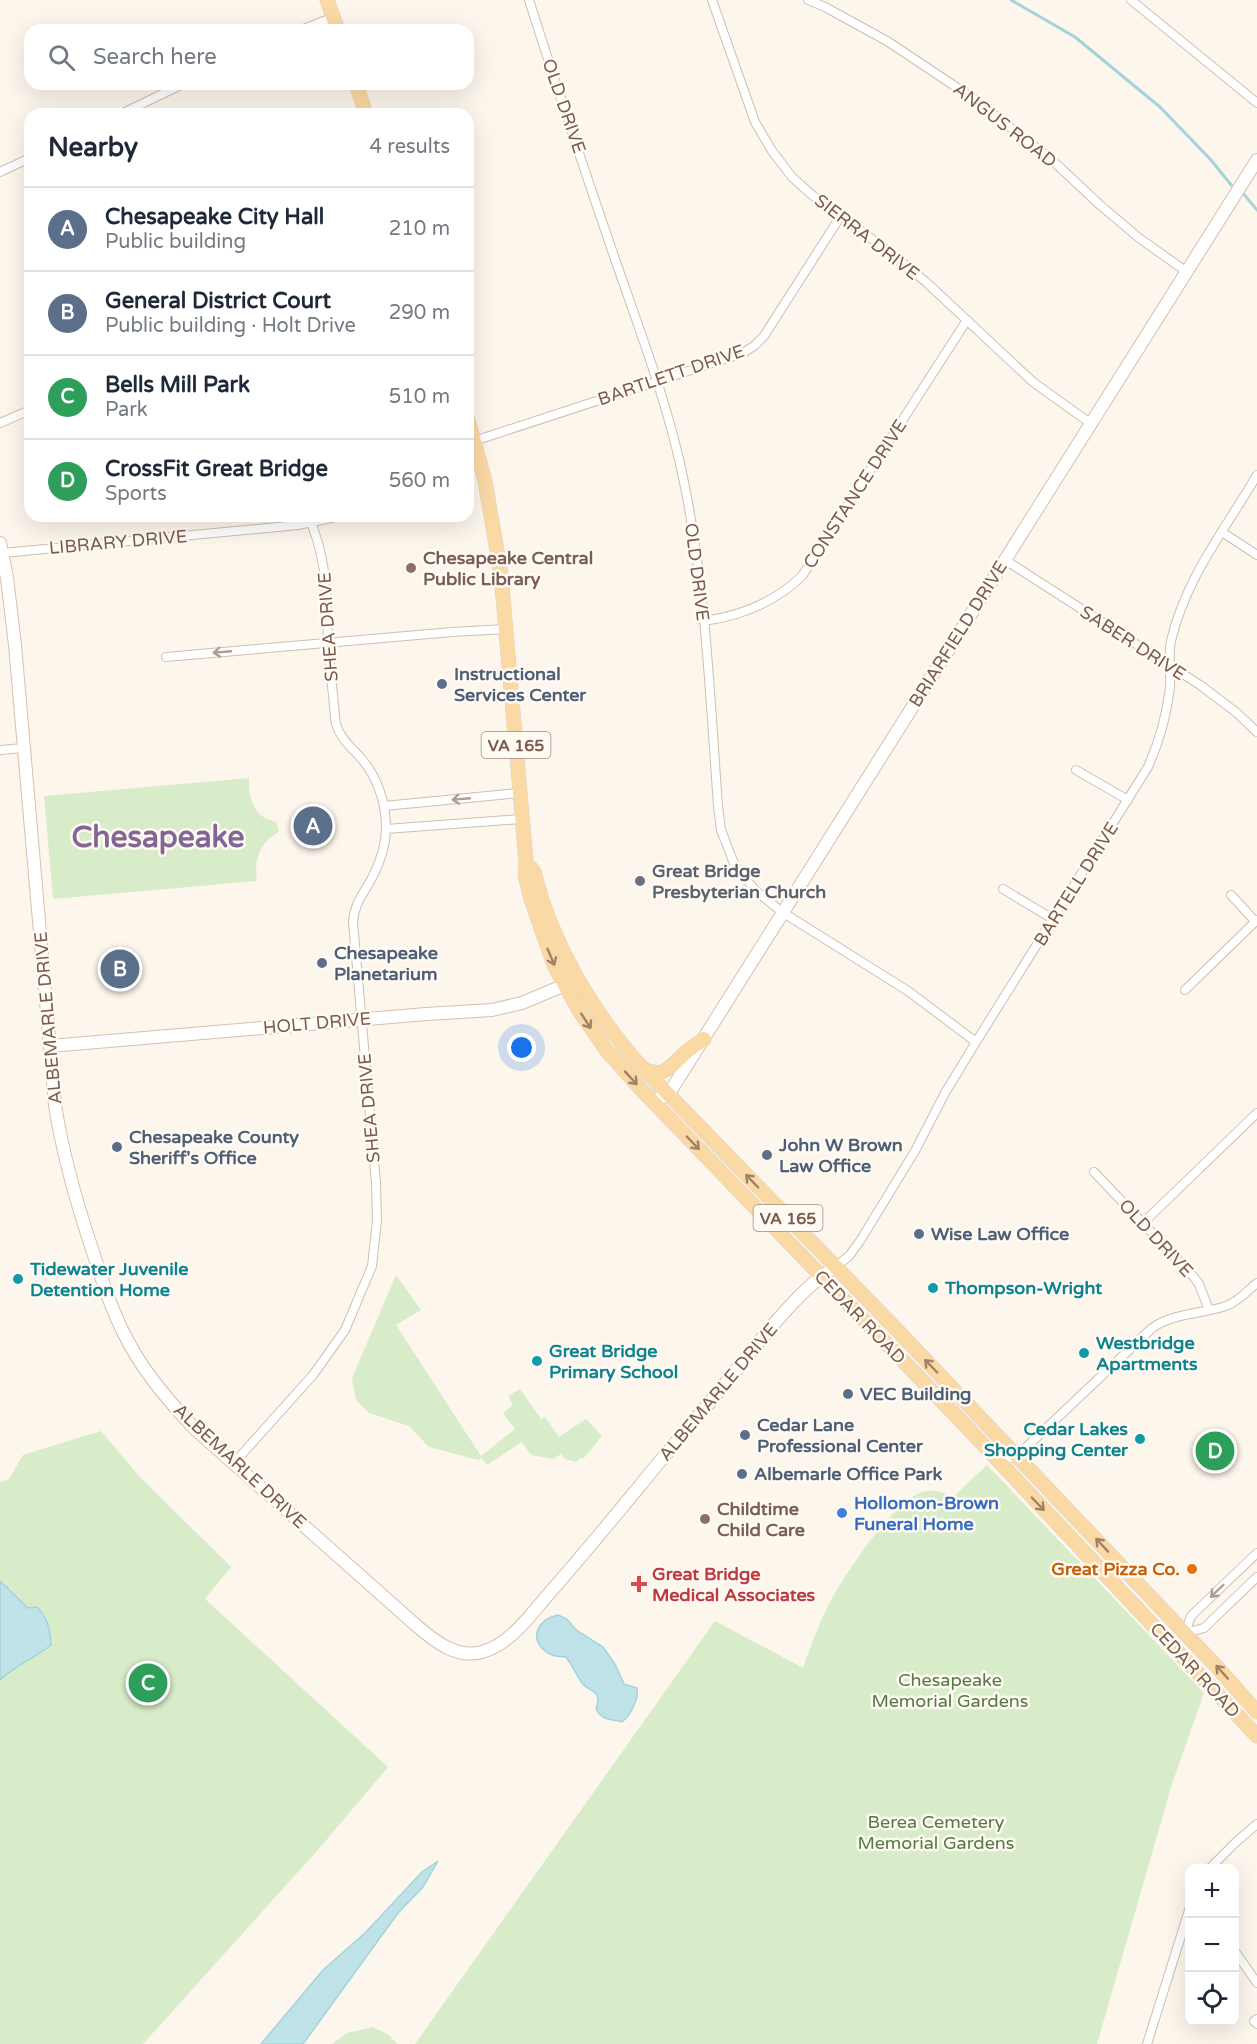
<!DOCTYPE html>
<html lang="en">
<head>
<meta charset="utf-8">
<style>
  body { margin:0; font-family:"Varela Round",sans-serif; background:#f6f6f7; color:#1f2937 }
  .controls { position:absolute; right:18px; bottom:18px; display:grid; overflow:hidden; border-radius:12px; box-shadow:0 6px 24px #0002 }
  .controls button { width:54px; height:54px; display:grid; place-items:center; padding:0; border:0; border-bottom:2px solid #e0e1e3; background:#fff; color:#1f2937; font:30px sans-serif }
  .you { position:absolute; left:522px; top:1048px; width:21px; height:21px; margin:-15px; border:4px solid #fff; border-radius:50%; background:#1a73e8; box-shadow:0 0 0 9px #1a73e833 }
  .badge { display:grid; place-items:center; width:39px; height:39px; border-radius:50%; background:#e76f51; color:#fff; font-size:20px; font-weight:700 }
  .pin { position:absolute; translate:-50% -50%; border:3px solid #fff; box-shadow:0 2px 6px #0006 }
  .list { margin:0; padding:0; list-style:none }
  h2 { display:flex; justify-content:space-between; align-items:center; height:78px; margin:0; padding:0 24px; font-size:26px }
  h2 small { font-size:20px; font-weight:400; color:#747a83 }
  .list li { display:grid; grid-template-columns:39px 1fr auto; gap:18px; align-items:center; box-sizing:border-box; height:84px; padding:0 24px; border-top:2px solid #e0e1e3 }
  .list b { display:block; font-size:22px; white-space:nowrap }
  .list p { margin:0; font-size:20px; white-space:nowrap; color:#747a83 }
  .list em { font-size:20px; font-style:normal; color:#747a83 }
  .icon { flex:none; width:33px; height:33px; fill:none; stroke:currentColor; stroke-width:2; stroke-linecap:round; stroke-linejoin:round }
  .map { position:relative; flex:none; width:1257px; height:2044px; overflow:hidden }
  .search { position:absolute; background:#fff; box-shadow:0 6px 24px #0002; left:24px; top:24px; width:450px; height:66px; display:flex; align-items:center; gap:15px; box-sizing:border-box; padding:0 21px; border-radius:18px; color:#747a83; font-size:22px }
  .panel { position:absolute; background:#fff; box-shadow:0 6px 24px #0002; left:24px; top:108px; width:450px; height:414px; border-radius:18px }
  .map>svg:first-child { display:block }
  .green { fill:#d8ecc9 }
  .water { fill:#bfe3e8; stroke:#a5d3da; stroke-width:1.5 }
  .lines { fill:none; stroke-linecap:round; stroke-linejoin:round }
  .stream { stroke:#a5d3da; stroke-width:3 }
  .street-casing { stroke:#d1beb0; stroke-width:10 }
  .secondary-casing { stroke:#d6c0b0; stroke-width:14 }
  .primary-casing { stroke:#dad1cd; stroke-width:15 }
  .street { stroke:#fff; stroke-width:8 }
  .secondary { stroke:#fff; stroke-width:12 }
  .primary { stroke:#fbd9a5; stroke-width:14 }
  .oneway { stroke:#af9d94 }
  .oneway2 { stroke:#a18267 }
  .education-dot { fill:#8d6e63; stroke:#fffaf3; stroke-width:2 }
  .service-dot { fill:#5c6f8a; stroke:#fffaf3; stroke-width:2 }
  .worship-dot { fill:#6b7280; stroke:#fffaf3; stroke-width:2 }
  .culture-dot { fill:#0f9aa8; stroke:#fffaf3; stroke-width:2 }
  .shop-dot { fill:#3f7fe0; stroke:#fffaf3; stroke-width:2 }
  .food-dot { fill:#e8710a; stroke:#fffaf3; stroke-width:2 }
  .health-dot { fill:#e0444e; stroke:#fffaf3; stroke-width:2 }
  .labels { text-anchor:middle; stroke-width:5; stroke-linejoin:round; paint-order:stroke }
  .shield { fill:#fffaf3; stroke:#a28b7f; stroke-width:1.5 }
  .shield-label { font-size:16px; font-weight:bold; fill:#7a5c4d }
  .street-label { font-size:18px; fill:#7a5c4d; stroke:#fffaf3 }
  .education-label { font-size:18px; font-weight:bold; fill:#785e54; stroke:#fffaf3; text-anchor:start }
  .service-label { font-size:18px; font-weight:bold; fill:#4e5e75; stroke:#fffaf3; text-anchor:start }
  .worship-label { font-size:18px; font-weight:bold; fill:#5b616d; stroke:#fffaf3; text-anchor:start }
  .culture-label { font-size:18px; font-weight:bold; fill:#0d838f; stroke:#fffaf3; text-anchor:start }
  .shop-label { font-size:18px; font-weight:bold; fill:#366cbe; stroke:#fffaf3; text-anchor:start }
  .food-label { font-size:18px; font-weight:bold; fill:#c56008; stroke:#fffaf3; text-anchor:end }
  .health-label { font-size:18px; font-weight:bold; fill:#be3a42; stroke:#fffaf3; text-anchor:start }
  .park-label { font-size:18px; fill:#537a41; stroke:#fffaf3 }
  .town-label { font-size:30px; font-weight:bold; fill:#846695; stroke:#fffaf3 }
</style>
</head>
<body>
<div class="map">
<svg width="1257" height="2044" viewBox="0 0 1257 2044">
  <rect width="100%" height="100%" fill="#fdf6ec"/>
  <g class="green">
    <path d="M 249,778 C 248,790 251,808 262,816 C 265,819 272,820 276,822 L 279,831 C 275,835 268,838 265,843 C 256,854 255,868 257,881 L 53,899 L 44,796 Z"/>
    <path d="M 396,1275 L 421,1310 L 396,1325 L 481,1456 L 515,1429 L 503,1413 L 513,1405 L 508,1396 L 520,1389 L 541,1419 L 545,1417 L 559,1437 L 586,1419 L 602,1436 L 584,1458 L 580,1458 L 576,1462 L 565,1459 L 561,1454 L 553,1459 L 531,1455 L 522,1442 L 487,1465 L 482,1458 L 478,1460 L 429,1447 L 409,1426 L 369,1413 L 356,1400 L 352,1378 Z"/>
    <path d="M 101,1431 L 140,1477 L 231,1567 L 205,1599 L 388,1767 L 323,1844 L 143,2044 L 0,2044 L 0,1482 L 9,1479 L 23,1455 Z"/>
    <path d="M 987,1465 L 1204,1693 L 1172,1784 L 1097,2044 L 415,2044 L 715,1621 L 803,1668 C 810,1648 817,1628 827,1608 C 840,1581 895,1496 926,1491 C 935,1490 945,1493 953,1497 Z"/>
    <path d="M 373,2027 L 389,2035 L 397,2044 L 327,2044 L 332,2044 L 347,2033 Z"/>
  </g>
  <g class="water">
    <path d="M 0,1581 L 28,1608 L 37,1607 C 48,1618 50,1630 51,1645 C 35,1658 16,1665 0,1680 Z"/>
    <path d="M 558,1615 L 567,1619 L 576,1630 L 603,1647 L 615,1664 L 624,1684 L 637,1688 C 639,1699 631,1715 622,1722 C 612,1719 602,1721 596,1709 C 603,1688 589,1693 582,1683 C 576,1674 572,1665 566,1657 C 561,1656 556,1657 552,1655 C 528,1644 534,1620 558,1615 Z"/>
    <path d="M 438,1861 L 423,1887 L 398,1913 L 303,2044 L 261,2044 L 323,1970 L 365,1933 L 422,1872 Z"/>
  </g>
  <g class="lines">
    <g class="stream">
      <path d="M 1011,0 L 1075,37 L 1160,107 L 1211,160 L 1232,186"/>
      <path d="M 1242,192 L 1257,210"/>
    </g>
    <g class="street-casing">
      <g id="street">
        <path d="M 529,0 C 557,88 586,175 616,262 C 641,334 669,407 684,482 C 706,589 710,698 718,806 L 721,830 L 735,866 L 756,891 L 782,912 L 908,991 L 976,1042"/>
        <path d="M 712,0 L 755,122 L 772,151 L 792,177 L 812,195 L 884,248 L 926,282 L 1033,382 L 1090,423"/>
        <path d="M 808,0 L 825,7 L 887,41 L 974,99 L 1053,161 L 1100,205 L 1139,238 L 1187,272"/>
        <path d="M 1131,0 L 1257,103"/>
        <path d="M 301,30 L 334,17"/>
        <path d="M 121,114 L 183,84"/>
        <path d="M 0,172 L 30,158"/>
        <path d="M 0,423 L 30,410"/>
        <path d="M 471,442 L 743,353 L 754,346 L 764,336 L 840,217"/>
        <path d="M 1222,532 L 1257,555"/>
        <path d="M 3,553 L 298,525 L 340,516"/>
        <path d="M 1005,560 L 1200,685 L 1237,713 L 1257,732"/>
        <path d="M 704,621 C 741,616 775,602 802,576 L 967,320"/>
        <path d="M 166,657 L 452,632 L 506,629"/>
        <path d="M 0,750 L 23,748"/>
        <path d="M 1076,770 L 1128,800"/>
        <path d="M 384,806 L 519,793"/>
        <path d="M 386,829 L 521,819"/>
        <path d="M 1003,889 L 1053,919"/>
        <path d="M 1231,895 L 1255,921"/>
        <path d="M 1185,990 L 1257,920"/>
        <path d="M 1094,1172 L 1193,1276 L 1199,1284 L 1209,1310"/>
        <path d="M 1143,1223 L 1257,1113"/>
        <path d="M 835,1267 L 849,1256 L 860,1241 L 915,1151 L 945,1093 L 976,1042 L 1148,767 C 1159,742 1167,714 1170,687 C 1171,672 1168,656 1171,641 C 1186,577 1225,530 1257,475"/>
        <path d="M 998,1462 L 1017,1456 L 1152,1328 C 1174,1313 1201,1314 1226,1306 C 1238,1302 1247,1291 1257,1283"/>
        <path d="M 234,1463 L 313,1375 L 345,1330 L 372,1266 L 377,1220 L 376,1183 L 353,922 C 354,903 365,892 373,876 C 380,862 386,845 386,828 C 386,802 377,776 360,757 C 350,746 340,738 336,724 C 334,712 334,699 332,687 C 331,672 329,657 328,641 C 326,596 328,559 308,516"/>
        <path d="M 1185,1633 L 1191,1616 L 1257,1553"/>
        <path d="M 1185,1633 L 1204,1628 L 1257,1577"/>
        <path d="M 1210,1868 L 1235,1843 L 1257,1824"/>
        <path d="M 1234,1950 L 1257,1983"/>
        <path d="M 1257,2019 L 1254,2021 L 1257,2024"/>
        <path d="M 1147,2044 L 1190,1907"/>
      </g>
    </g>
    <g class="secondary-casing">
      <g id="secondary">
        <path d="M 0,543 L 7,578 L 15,645 L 55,1105 C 63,1156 75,1198 91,1246 C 103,1283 114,1319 134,1352 C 151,1381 173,1406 196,1430 L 418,1627 C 436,1642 457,1659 482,1652 C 512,1644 533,1611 553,1589 C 582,1556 610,1522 638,1488 C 668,1451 699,1416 729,1379 C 757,1345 798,1289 835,1267"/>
        <path d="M 50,1046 L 426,1014 L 492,1010 L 522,1003 L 572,982"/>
        <path d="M 652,1101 L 668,1095 L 1257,160"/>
      </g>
    </g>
    <g class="primary-casing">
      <g id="primary">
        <path d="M 327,0 L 338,30"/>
        <path d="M 356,84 L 366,114"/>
        <path d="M 468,420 L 485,481 L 501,574 L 526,861 L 525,875 L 531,899 L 554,965 L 580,1012 L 607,1051 L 639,1087 L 962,1422 L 1257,1736"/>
        <path d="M 531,868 L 534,872 C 551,941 589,1006 635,1060 L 897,1330 L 1216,1666 L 1257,1712"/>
        <path d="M 644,1069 C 663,1079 671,1066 684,1054 C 690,1048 697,1044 704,1039"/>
      </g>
    </g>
    <use href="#street" class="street"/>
    <use href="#secondary" class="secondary"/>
    <use href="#primary" class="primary"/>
  </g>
  <defs><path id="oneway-shaft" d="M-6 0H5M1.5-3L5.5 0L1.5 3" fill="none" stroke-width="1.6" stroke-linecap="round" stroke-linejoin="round" transform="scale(1.5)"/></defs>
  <g class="oneway">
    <use href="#oneway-shaft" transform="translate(222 652) rotate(175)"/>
    <use href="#oneway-shaft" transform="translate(461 799) rotate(175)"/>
    <use href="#oneway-shaft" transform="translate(1217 1591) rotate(136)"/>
  </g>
  <g class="oneway2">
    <use href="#oneway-shaft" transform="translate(551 957) rotate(67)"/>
    <use href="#oneway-shaft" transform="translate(586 1021) rotate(57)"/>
    <use href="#oneway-shaft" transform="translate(631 1078) rotate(47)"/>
    <use href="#oneway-shaft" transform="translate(693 1143) rotate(46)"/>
    <use href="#oneway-shaft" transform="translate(752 1181) rotate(-134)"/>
    <use href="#oneway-shaft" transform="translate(931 1366) rotate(-134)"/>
    <use href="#oneway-shaft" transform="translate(1038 1504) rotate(46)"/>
    <use href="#oneway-shaft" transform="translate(1102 1545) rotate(-133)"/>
    <use href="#oneway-shaft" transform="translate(1222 1672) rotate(-132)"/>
  </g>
  <g class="education-dot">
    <circle cx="411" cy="568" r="6"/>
    <circle cx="705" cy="1519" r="6"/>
  </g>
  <g class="service-dot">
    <circle cx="442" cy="684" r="6"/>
    <circle cx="322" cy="963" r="6"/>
    <circle cx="117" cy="1147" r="6"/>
    <circle cx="767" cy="1155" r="6"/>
    <circle cx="919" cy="1234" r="6"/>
    <circle cx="848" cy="1394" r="6"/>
    <circle cx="745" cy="1435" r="6"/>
    <circle cx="742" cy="1474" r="6"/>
  </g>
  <circle class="worship-dot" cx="640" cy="881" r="6"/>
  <g class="culture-dot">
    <circle cx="18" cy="1279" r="6"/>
    <circle cx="933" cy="1288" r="6"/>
    <circle cx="1084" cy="1353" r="6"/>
    <circle cx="537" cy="1361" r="6"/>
    <circle cx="1140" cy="1439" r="6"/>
  </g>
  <circle class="shop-dot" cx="842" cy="1513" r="6"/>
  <circle class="food-dot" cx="1192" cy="1569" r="6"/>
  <path class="health-dot" d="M636 1575h6v6h6v6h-6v6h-6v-6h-6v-6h6z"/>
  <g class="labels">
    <g class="shield">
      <rect x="481.5" y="732" width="69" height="26" rx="4.5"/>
      <rect x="753.5" y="1205" width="69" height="26" rx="4.5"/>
    </g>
    <g class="shield-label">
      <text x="516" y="751">VA 165</text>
      <text x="788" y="1224">VA 165</text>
    </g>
    <g class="street-label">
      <text transform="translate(564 106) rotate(71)" y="6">OLD DRIVE</text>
      <text transform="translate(1005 125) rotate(38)" y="6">ANGUS ROAD</text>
      <text transform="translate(867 237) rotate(38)" y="6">SIERRA DRIVE</text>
      <text transform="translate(671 375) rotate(-19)" y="6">BARTLETT DRIVE</text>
      <text transform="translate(855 494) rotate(-57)" y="6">CONSTANCE DRIVE</text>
      <text transform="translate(118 542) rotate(-5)" y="6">LIBRARY DRIVE</text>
      <text transform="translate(697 572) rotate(83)" y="6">OLD DRIVE</text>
      <text transform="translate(328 627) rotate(-94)" y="6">SHEA DRIVE</text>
      <text transform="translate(958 634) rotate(-58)" y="6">BRIARFIELD DRIVE</text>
      <text transform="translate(1133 643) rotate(33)" y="6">SABER DRIVE</text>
      <text transform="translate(1076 884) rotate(-58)" y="6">BARTELL DRIVE</text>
      <text transform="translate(48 1018) rotate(-95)" y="6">ALBEMARLE DRIVE</text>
      <text transform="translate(317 1023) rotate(-5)" y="6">HOLT DRIVE</text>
      <text transform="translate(369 1108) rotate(-95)" y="6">SHEA DRIVE</text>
      <text transform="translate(1156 1238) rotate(47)" y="6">OLD DRIVE</text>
      <text transform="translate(860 1317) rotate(46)" y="6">CEDAR ROAD</text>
      <text transform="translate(718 1392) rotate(-50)" y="6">ALBEMARLE DRIVE</text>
      <text transform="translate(240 1466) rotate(43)" y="6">ALBEMARLE DRIVE</text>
      <text transform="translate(1195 1670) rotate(47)" y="6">CEDAR ROAD</text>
    </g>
    <g class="education-label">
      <text x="423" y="564">Chesapeake Central<tspan x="423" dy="21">Public Library</tspan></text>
      <text x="717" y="1515">Childtime<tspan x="717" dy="21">Child Care</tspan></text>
    </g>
    <g class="service-label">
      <text x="454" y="680">Instructional<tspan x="454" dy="21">Services Center</tspan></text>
      <text x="334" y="959">Chesapeake<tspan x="334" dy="21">Planetarium</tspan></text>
      <text x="129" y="1143">Chesapeake County<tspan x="129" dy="21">Sheriff's Office</tspan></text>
      <text x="779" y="1151">John W Brown<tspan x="779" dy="21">Law Office</tspan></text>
      <text x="931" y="1240">Wise Law Office</text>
      <text x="860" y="1400">VEC Building</text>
      <text x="757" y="1431">Cedar Lane<tspan x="757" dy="21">Professional Center</tspan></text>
      <text x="754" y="1480">Albemarle Office Park</text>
    </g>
    <g class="worship-label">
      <text x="652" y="877">Great Bridge<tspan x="652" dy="21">Presbyterian Church</tspan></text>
    </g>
    <g class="culture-label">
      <text x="30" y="1275">Tidewater Juvenile<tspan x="30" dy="21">Detention Home</tspan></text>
      <text x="945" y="1294">Thompson-Wright</text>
      <text x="1096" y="1349">Westbridge<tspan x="1096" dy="21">Apartments</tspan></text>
      <text x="549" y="1357">Great Bridge<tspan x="549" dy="21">Primary School</tspan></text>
      <text x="1128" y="1435" text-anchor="end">Cedar Lakes<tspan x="1128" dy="21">Shopping Center</tspan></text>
    </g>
    <g class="shop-label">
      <text x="854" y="1509">Hollomon-Brown<tspan x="854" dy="21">Funeral Home</tspan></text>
    </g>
    <g class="food-label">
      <text x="1180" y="1575">Great Pizza Co.</text>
    </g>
    <g class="health-label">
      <text x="652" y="1580">Great Bridge<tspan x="652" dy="21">Medical Associates</tspan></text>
    </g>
    <g class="park-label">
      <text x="950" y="1686">Chesapeake<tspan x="950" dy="21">Memorial Gardens</tspan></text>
      <text x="936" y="1828">Berea Cemetery<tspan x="936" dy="21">Memorial Gardens</tspan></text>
    </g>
    <g class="town-label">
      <text x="158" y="847">Chesapeake</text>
    </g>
  </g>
</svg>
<div class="controls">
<button>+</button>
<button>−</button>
<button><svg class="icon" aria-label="locate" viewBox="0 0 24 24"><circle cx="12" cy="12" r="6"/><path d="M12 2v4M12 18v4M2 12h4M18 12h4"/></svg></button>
</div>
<div class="you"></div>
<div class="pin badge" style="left:313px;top:826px;background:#5c6f8a">A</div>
<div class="pin badge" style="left:120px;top:969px;background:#5c6f8a">B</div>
<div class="pin badge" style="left:148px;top:1683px;background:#2e9e5b">C</div>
<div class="pin badge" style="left:1215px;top:1451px;background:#2e9e5b">D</div>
<div class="search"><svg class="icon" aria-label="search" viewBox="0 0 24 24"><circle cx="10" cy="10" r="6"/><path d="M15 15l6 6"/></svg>Search here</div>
<section class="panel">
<h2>Nearby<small>4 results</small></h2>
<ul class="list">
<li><span class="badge" style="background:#5c6f8a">A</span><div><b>Chesapeake City Hall</b><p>Public building</p></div><em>210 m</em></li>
<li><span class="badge" style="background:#5c6f8a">B</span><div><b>General District Court</b><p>Public building · Holt Drive</p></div><em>290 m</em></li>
<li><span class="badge" style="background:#2e9e5b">C</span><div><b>Bells Mill Park</b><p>Park</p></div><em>510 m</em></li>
<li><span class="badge" style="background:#2e9e5b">D</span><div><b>CrossFit Great Bridge</b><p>Sports</p></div><em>560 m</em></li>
</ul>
</section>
</div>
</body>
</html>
